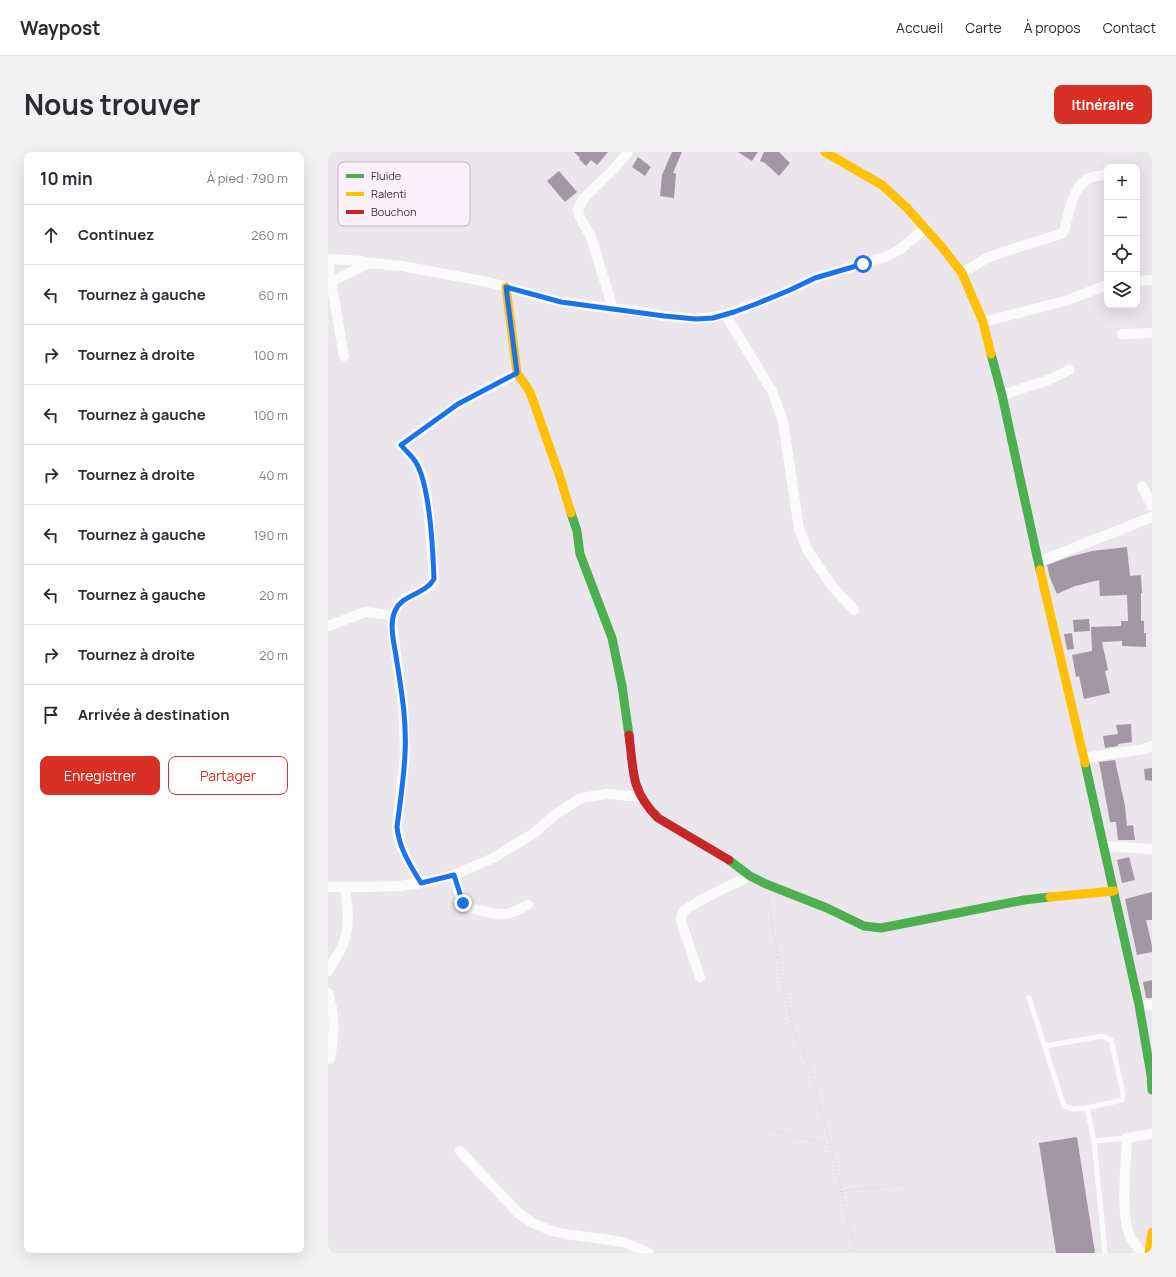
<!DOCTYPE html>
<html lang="fr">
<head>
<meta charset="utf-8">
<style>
  body { margin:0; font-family:Manrope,sans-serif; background:#f2f2f3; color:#2b2b33 }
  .controls { position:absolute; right:12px; top:12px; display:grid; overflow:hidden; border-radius:8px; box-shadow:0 4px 16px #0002 }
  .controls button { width:36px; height:36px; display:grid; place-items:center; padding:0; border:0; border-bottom:1px solid #e1e1e2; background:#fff; color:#2b2b33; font:20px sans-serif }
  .stop { position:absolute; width:12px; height:12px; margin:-9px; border:3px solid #1a73e8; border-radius:50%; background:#fff }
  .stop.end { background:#1a73e8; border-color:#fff; box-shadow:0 1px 4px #0008 }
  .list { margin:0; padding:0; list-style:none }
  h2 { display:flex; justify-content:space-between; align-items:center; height:52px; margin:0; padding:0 16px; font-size:17px }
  h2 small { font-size:13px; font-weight:400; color:#7c7c81 }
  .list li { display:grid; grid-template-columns:26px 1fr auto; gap:12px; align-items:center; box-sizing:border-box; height:60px; padding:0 16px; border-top:1px solid #e1e1e2 }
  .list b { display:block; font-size:15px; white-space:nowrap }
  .list em { font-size:13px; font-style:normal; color:#7c7c81 }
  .actions { display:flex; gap:8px; padding:12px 16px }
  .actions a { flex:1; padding:9px 0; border:1px solid #d93025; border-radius:8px; text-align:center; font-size:14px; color:#d93025 }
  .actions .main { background:#d93025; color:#fff }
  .icon { flex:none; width:22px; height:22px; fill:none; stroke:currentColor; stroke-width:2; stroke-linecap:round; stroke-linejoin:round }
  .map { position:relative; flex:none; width:824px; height:1101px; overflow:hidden; border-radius:8px }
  header { display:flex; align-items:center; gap:24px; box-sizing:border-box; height:56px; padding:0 20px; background:#fff; border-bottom:1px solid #e1e1e2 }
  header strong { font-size:19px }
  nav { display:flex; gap:22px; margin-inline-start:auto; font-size:14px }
  .intro { display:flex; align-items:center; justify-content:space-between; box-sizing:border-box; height:96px; padding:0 24px }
  h1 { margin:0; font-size:28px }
  .button { padding:10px 18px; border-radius:8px; background:#d93025; color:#fff; font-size:14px; font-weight:700 }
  main { display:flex; gap:24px; padding:0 24px }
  aside { flex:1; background:#fff; border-radius:8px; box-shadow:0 4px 16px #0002 }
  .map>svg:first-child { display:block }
  .building { fill:#a298a3 }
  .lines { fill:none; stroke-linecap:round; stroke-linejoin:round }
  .path { stroke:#d3d2d3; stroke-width:1.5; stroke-dasharray:1 3; stroke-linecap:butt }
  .lane { stroke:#fcfbfc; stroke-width:5 }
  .street { stroke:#fcfbfc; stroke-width:10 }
  .fast { stroke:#4caf50; stroke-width:9 }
  .slow { stroke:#ffc107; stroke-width:9 }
  .jam { stroke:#c62828; stroke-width:9 }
  .route { stroke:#1a73e8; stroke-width:5 }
  .key { fill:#fbf1fb; stroke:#bfb7bf; stroke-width:1 }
  .key-label { font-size:11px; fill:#343034 }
</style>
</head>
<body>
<header>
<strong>Waypost</strong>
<nav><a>Accueil</a><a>Carte</a><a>À propos</a><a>Contact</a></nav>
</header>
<div class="intro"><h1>Nous trouver</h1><a class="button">Itinéraire</a></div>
<main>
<aside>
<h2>10 min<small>À pied · 790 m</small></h2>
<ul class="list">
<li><svg class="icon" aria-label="ahead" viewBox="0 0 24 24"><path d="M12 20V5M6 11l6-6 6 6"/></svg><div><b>Continuez</b></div><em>260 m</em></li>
<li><svg class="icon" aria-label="left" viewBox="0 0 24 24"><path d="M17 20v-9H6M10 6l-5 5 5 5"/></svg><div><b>Tournez à gauche</b></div><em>60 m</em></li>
<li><svg class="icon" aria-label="right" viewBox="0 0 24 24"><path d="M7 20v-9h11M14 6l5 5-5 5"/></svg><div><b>Tournez à droite</b></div><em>100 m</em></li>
<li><svg class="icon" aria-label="left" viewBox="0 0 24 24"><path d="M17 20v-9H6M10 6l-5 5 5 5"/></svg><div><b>Tournez à gauche</b></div><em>100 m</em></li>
<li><svg class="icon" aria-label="right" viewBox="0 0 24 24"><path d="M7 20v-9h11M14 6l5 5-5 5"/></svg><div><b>Tournez à droite</b></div><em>40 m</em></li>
<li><svg class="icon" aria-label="left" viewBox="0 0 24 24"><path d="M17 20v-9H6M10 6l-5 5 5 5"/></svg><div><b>Tournez à gauche</b></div><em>190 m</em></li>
<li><svg class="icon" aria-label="left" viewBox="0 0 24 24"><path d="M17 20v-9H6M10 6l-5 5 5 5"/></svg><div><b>Tournez à gauche</b></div><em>20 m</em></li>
<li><svg class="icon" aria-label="right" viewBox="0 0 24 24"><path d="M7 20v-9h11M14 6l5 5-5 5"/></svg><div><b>Tournez à droite</b></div><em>20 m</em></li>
<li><svg class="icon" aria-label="arrive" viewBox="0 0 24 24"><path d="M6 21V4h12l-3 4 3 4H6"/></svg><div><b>Arrivée à destination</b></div></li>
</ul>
<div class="actions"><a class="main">Enregistrer</a><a>Partager</a></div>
</aside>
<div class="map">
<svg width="824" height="1101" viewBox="0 0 824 1101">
  <rect width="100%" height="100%" fill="#ebe6ec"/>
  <g class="building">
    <path d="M 246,0 L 280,0 L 269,13 L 263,8 L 258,14 L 251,7 L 252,6 Z"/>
    <path d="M 344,0 L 354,0 L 345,21 L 348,22 L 346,46 L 332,44 L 334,23 Z"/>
    <path d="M 410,0 L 430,0 L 424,9 Z"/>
    <path d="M 436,0 L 451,0 L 462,11 L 451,24 L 437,11 L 432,9 Z"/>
    <path d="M 310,5 L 323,15 L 317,24 L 304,15 Z"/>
    <path d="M 231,19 L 249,40 L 237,50 L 219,29 Z"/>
    <path d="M 799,395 L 802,424 L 813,423 L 814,441 L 813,441 L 813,469 L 816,469 L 816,481 L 818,481 L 818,495 L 794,494 L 794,489 L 774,490 L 780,518 L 777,519 L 782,541 L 756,547 L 751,524 L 748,525 L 744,503 L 764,499 L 763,475 L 793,474 L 793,469 L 800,469 L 799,443 L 772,444 L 771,428 L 747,434 L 729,442 L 722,426 L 719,413 L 741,405 L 764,399 Z"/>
    <path d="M 761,467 L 762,479 L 746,480 L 745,468 Z"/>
    <path d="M 744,481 L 746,497 L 739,498 L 736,482 Z"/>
    <path d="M 803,572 L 804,590 L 790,592 L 790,594 L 777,596 L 775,584 L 790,582 L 788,573 Z"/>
    <path d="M 787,608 L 797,654 L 799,674 L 805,673 L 807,688 L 790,688 L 788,670 L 782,670 L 771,610 Z"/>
    <path d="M 824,616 L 824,629 L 817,628 L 816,617 Z"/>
    <path d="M 801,705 L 807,728 L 794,731 L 789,708 Z"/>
    <path d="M 824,740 L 824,768 L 818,768 L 824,794 L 824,800 L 809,803 L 797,747 Z"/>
    <path d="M 824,828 L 824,846 L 818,846 L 815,830 Z"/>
    <path d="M 749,985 L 767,1101 L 728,1101 L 711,991 Z"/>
  </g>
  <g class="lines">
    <g class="path">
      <path d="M 440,745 L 445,778 L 457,842 L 466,882 L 475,898 L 483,922 L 503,994 L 519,1065 L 528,1101"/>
      <path d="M 438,976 L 503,994"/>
      <path d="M 514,1039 L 581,1032"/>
    </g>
    <g class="lane">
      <path d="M 701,846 L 736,954 L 744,957 L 759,956 L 766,989 L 799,986"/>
      <path d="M 717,894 L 774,884 L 783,888 L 795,941 L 794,948 L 759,956"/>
      <path d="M 766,989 L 777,1101"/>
    </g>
    <g class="street">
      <path d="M 0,107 L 34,109 L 42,111 L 74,114 L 160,130 L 233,150 L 307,159 L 336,164 L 368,167 L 385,165 L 406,160 L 462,138 L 487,126 L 557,105 L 571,98 L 598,76"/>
      <path d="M 0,111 L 16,204"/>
      <path d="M 634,121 L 659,106 L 684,97 L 733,82 L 736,79 C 740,65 744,37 758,28 C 763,24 773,24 779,22"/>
      <path d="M 4,129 L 42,111"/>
      <path d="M 809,129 L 824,128"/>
      <path d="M 285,157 L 263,85 L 251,63 L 250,57 L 256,46 L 286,17 L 300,0"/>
      <path d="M 397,162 L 444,239 L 455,269 L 471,377 L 480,399 L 504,434 L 526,458"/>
      <path d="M 655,170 L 737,149 L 779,133"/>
      <path d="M 794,182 L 824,181"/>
      <path d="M 674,243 L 720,228 L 741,218"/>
      <path d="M 814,334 L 824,354"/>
      <path d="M 710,410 L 824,365"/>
      <path d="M 0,474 L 37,460 L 65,463"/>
      <path d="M 756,606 L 816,597 L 824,594"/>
      <path d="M 776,694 L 824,697"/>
      <path d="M 126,723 L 133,748 L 138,754 C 147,758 169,763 179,762 C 187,760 193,756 200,753"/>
      <path d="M 93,731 C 82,713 71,696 69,675 L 77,602 L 75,554 L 64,472 L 65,463 L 70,453 L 78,446 L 102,434 L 106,427 L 101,362 L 98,341 L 94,323 L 88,310 L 73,293 L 130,252 L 189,221"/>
      <path d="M 0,735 L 43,735 L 71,734 L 93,731 L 126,723 L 165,706 L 206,681 L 228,662 L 253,646 L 279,642 L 314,645"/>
      <path d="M 0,819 C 4,811 9,805 13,797 C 23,777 20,757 17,735"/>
      <path d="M 372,825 L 354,772 C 353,768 352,764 355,760 C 361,752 410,730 422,724"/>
      <path d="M 0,841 C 8,865 6,883 2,907"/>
      <path d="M 811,853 L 824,853"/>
      <path d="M 132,999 L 190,1061 L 205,1071 L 221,1078 L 238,1082 L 295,1090 L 321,1101"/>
      <path d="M 815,1101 C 810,1096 805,1091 802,1084 C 792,1063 798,1011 799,986 L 824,982"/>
    </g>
    <g class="fast">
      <path d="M 663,202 L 674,243 L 712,418"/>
      <path d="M 243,361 L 249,379 L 252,402 L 284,486 L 294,534 L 301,583"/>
      <path d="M 757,611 L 811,853 L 823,923 L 824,938"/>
      <path d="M 401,708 L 422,724 L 438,732 L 499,756 L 536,774 L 553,776 L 696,748 L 722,745"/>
    </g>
    <g class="slow">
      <path d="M 497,0 L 554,33 L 579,56 L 613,94 L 634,121 L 655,170 L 663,202"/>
      <path d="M 178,135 L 189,221 L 202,240 L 232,325 L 243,361"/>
      <path d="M 712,418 L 757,611"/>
      <path d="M 722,745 L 786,739"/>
      <path d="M 821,1101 L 824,1080"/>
    </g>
    <path class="jam" d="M 301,583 C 303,597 304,619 308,632 C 312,645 321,657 330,666 L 401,708"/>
  </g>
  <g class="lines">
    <path class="route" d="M 135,751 L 126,723 L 93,731 C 82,713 71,696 69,675 C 72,651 76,626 77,602 C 79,569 73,536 68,504 C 66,491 61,472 67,459 C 74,442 97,443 106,427 C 105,399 102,331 87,309 C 83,303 77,298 73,293 L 130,252 L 189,221 L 178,135 L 233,150 L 336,164 L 368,167 L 385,166 L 406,160 L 428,152 L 462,138 L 487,126 L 535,112"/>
  </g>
  <rect x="10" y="10" width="132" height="64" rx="6" class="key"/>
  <rect x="18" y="22" width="18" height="4" fill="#4caf50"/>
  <rect x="18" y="40" width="18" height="4" fill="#ffc107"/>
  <rect x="18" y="58" width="18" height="4" fill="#c62828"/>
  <g class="key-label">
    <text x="43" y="28">Fluide</text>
    <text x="43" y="46">Ralenti</text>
    <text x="43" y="64">Bouchon</text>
  </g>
</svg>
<div class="controls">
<button>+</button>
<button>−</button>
<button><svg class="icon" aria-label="locate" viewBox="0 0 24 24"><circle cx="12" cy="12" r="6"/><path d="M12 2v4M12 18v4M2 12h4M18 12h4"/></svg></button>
<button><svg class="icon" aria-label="layers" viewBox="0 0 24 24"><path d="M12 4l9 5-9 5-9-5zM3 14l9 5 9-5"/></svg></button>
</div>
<div class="stop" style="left:535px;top:112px"></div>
<div class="stop end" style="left:135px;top:751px"></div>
</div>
</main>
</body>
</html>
